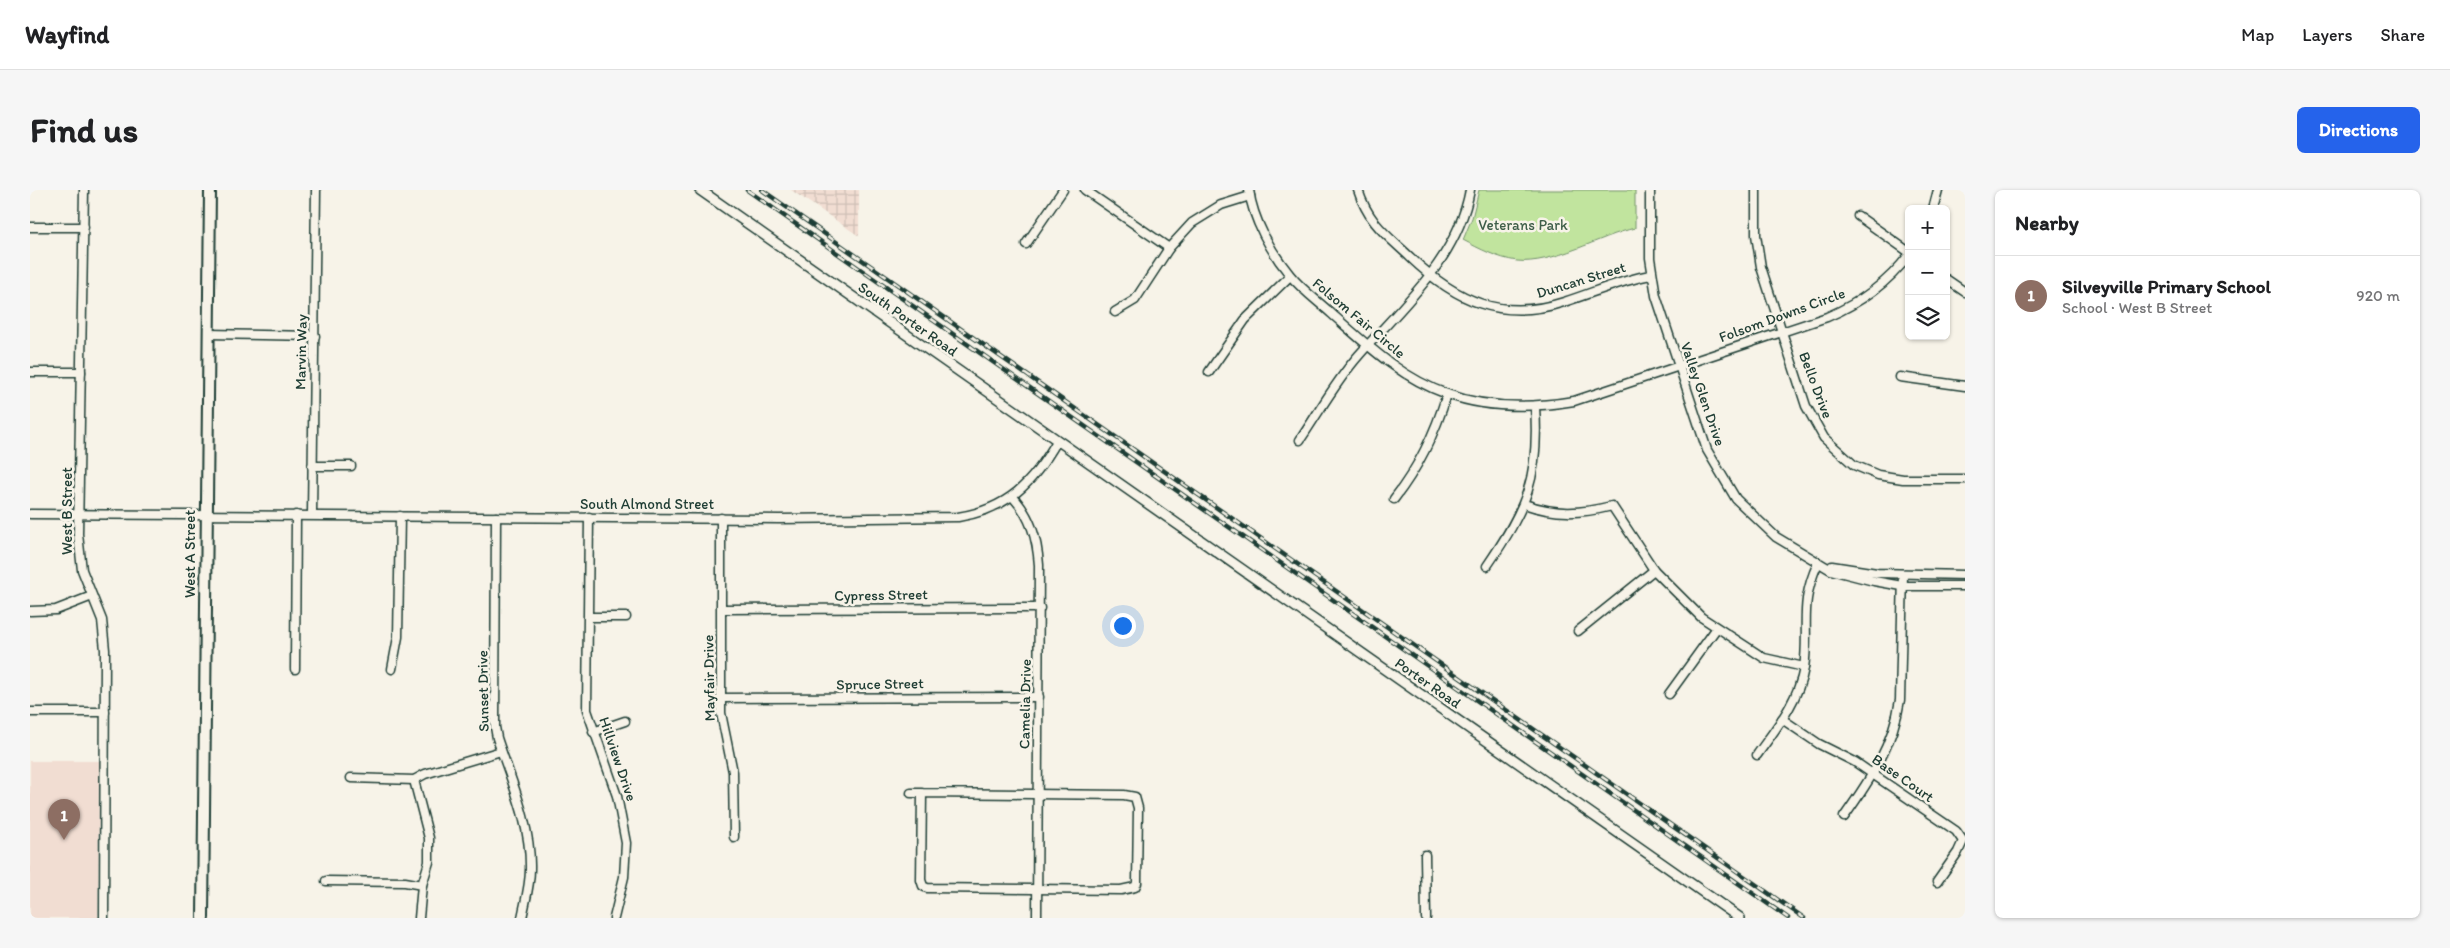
<!DOCTYPE html>
<html lang="en">
<head>
<meta charset="utf-8">
<style>
  body { margin:0; font-family:Itim,sans-serif; background:#f6f6f6; color:#202124 }
  .controls { position:absolute; right:15px; top:15px; display:grid; overflow:hidden; border-radius:8px; box-shadow:0 1px 4px #0004 }
  .controls button { width:45px; height:45px; display:grid; place-items:center; padding:0; border:0; border-bottom:1px solid #e0e0e0; background:#fff; color:#202124; font:25px sans-serif }
  .you { position:absolute; left:1092px; top:435px; width:18px; height:18px; margin:-12px; border:4px solid #fff; border-radius:50%; background:#1a73e8; box-shadow:0 0 0 8px #1a73e833 }
  .badge { display:grid; place-items:center; width:32px; height:32px; border-radius:50%; background:#2563eb; color:#fff; font-size:16px; font-weight:700 }
  .pin { position:absolute; translate:-50% -41px; filter:drop-shadow(0 1px 2px #0008) }
  .pin::after { content:''; position:absolute; top:26px; width:18px; height:15px; background:inherit; clip-path:polygon(0 0,100% 0,50% 100%) }
  .list { margin:0; padding:0; list-style:none }
  h2 { display:flex; justify-content:space-between; align-items:center; height:65px; margin:0; padding:0 20px; font-size:21px }
  h2 small { font-size:16px; font-weight:400; color:#757577 }
  .list li { display:grid; grid-template-columns:32px 1fr auto; gap:15px; align-items:center; box-sizing:border-box; height:80px; padding:0 20px; border-top:1px solid #e0e0e0 }
  .list b { display:block; font-size:19px; white-space:nowrap }
  .list p { margin:0; font-size:16px; white-space:nowrap; color:#757577 }
  .list em { font-size:16px; font-style:normal; color:#757577 }
  .icon { flex:none; width:28px; height:28px; fill:none; stroke:currentColor; stroke-width:2; stroke-linecap:round; stroke-linejoin:round }
  .map { position:relative; flex:none; width:1935px; height:728px; overflow:hidden; border-radius:8px }
  header { display:flex; align-items:center; gap:30px; box-sizing:border-box; height:70px; padding:0 25px; background:#fff; border-bottom:1px solid #e0e0e0 }
  header strong { font-size:24px }
  nav { display:flex; gap:28px; margin-inline-start:auto; font-size:18px }
  .intro { display:flex; align-items:center; justify-content:space-between; box-sizing:border-box; height:120px; padding:0 30px }
  h1 { margin:0; font-size:35px }
  .button { padding:12px 22px; border-radius:8px; background:#2563eb; color:#fff; font-size:18px; font-weight:700 }
  main { display:flex; gap:30px; padding:0 30px }
  aside { flex:1; background:#fff; border-radius:8px; box-shadow:0 1px 4px #0004 }
  .map>svg:first-child { display:block }
  .built { fill:#f1ddd2 }
  .industrial { fill:url(#industrial-grid) }
  .park { fill:#c1e49e; stroke:#709069 }
  .lines { fill:none; stroke-linecap:round; stroke-linejoin:round }
  .minor-casing { stroke:#1f3d34; stroke-width:11 }
  .tertiary-casing { stroke:#1f3d34; stroke-width:12 }
  .secondary-casing { stroke:#1f3d34; stroke-width:14 }
  .minor { stroke:#f7f3e8; stroke-width:8 }
  .tertiary { stroke:#f7f3e8; stroke-width:9 }
  .secondary { stroke:#f7f3e8; stroke-width:10 }
  .rail-casing { stroke:#1f3d34; stroke-width:4.5 }
  .rail { stroke:#f7f3e8; stroke-width:2.5; stroke-dasharray:8; stroke-linecap:butt }
  .labels { text-anchor:middle; stroke-width:5; stroke-linejoin:round; paint-order:stroke }
  .park-label { font-size:15px; fill:#3f5e49; stroke:#f7f3e8 }
  .street-label { font-size:15px; fill:#1f3d34; stroke:#f7f3e8 }
</style>
</head>
<body>
<header>
<strong>Wayfind</strong>
<nav><a>Map</a><a>Layers</a><a>Share</a></nav>
</header>
<div class="intro"><h1>Find us</h1><a class="button">Directions</a></div>
<main>
<div class="map">
<svg width="1935" height="728" viewBox="0 0 1935 728">
  <defs>
    <pattern id="industrial-grid" width="8" height="8" patternUnits="userSpaceOnUse" patternTransform="scale(1.25)"><rect width="8" height="8" fill="#f1ddd2"/><path d="M0 4h8M4 0v8" fill="none" stroke="#cebfb5"/></pattern>
  </defs>
  <rect width="100%" height="100%" fill="#f7f3e8"/>
  <filter id="ink" filterUnits="userSpaceOnUse"><feTurbulence type="fractalNoise" baseFrequency=".02" numOctaves="2"/><feDisplacementMap in="SourceGraphic" scale="10" xChannelSelector="R" yChannelSelector="G"/><feConvolveMatrix kernelMatrix="1 2 1 2 8 2 1 2 1" color-interpolation-filters="sRGB"/></filter>
  <g filter="url(#ink)">
    <path class="built" d="M 0,571 L 69,571 L 68,728 L 0,728 Z"/>
    <path class="industrial" d="M 761,0 L 829,0 L 829,46 Z"/>
    <path class="park" d="M 1449,0 L 1605,0 L 1605,38 C 1570,46 1522,75 1487,71 C 1467,68 1450,59 1433,50 L 1442,28 Z"/>
    <g class="lines">
      <g class="minor-casing">
        <g id="minor">
          <path d="M 54,0 L 48,344 L 52,380 L 72,430 L 75,460 L 74,728"/>
          <path d="M 1055,0 L 1139,58"/>
          <path d="M 1219,0 C 1223,30 1241,62 1260,85 C 1272,100 1288,111 1302,124 C 1337,155 1371,188 1417,204 C 1458,219 1502,218 1544,211 L 1797,127 C 1830,113 1857,94 1879,65"/>
          <path d="M 1328,0 C 1339,34 1357,45 1381,68 C 1426,111 1472,132 1534,112 C 1563,103 1591,90 1621,85"/>
          <path d="M 1620,0 L 1620,68 L 1626,106 L 1677,260 L 1706,309 L 1746,347 L 1801,380 L 1844,391 L 1872,396 L 1935,396"/>
          <path d="M 1726,0 L 1726,45 L 1731,77 L 1776,216 L 1794,248 L 1824,275 L 1848,285 L 1873,289 L 1935,289"/>
          <path d="M 1903,19 L 1908,0"/>
          <path d="M 1828,26 L 1879,62"/>
          <path d="M 0,37 L 54,37"/>
          <path d="M 996,54 L 1033,0"/>
          <path d="M 1916,89 L 1935,102"/>
          <path d="M 1085,122 L 1105,110 L 1139,58 L 1162,33 L 1191,15 L 1220,6"/>
          <path d="M 178,144 L 285,146"/>
          <path d="M 0,182 L 51,182"/>
          <path d="M 1179,182 L 1215,130 L 1260,86"/>
          <path d="M 1870,187 L 1935,196"/>
          <path d="M 1270,250 C 1289,222 1306,191 1329,165 C 1373,115 1427,70 1440,0"/>
          <path d="M 282,276 L 321,276"/>
          <path d="M 983,307 C 1001,327 1007,348 1009,375 L 1007,728"/>
          <path d="M 1364,309 C 1389,277 1405,244 1417,204"/>
          <path d="M 1494,314 C 1526,325 1550,324 1582,316 L 1624,380 L 1671,427 L 1734,468 L 1774,477"/>
          <path d="M 0,324 L 749,329 L 928,327 C 978,319 1003,293 1027,251"/>
          <path d="M 282,325 L 286,0"/>
          <path d="M 466,327 L 465,537 L 467,548 C 481,591 501,633 500,679 C 500,696 495,712 492,728"/>
          <path d="M 559,327 L 557,520 L 587,606 L 596,653 L 594,687 L 584,728"/>
          <path d="M 691,328 L 691,523 L 703,582 L 704,647"/>
          <path d="M 1457,376 C 1496,319 1510,287 1505,217"/>
          <path d="M 1802,376 L 1847,383 L 1935,385"/>
          <path d="M 692,419 L 1010,418"/>
          <path d="M 0,421 L 26,420 L 62,406"/>
          <path d="M 559,427 L 596,427"/>
          <path d="M 1548,441 L 1624,380"/>
          <path d="M 265,479 L 266,325"/>
          <path d="M 362,479 L 368,447 L 370,326"/>
          <path d="M 1639,504 L 1686,439"/>
          <path d="M 691,508 L 1009,507"/>
          <path d="M 0,522 L 75,522"/>
          <path d="M 1752,529 L 1789,554 L 1825,572 L 1926,641 L 1933,651 L 1928,662 L 1907,692"/>
          <path d="M 563,542 L 595,531"/>
          <path d="M 1727,565 C 1746,538 1768,512 1774,478 C 1780,437 1768,416 1788,373"/>
          <path d="M 321,588 L 384,590 L 395,584 L 471,561"/>
          <path d="M 384,590 L 399,648 L 399,672 L 392,695 L 389,728"/>
          <path d="M 881,603 L 892,603 L 1094,605 L 1105,607 L 1108,618 L 1107,693 L 1105,697 L 1091,700 L 897,698 L 893,696 L 891,690 L 892,603"/>
          <path d="M 1814,627 C 1840,590 1863,556 1870,510 L 1873,384"/>
          <path d="M 1395,665 L 1396,728"/>
          <path d="M 296,691 L 375,692 L 392,695"/>
        </g>
      </g>
      <g class="tertiary-casing">
        <path id="tertiary" d="M 670,0 L 1710,728"/>
      </g>
      <g class="secondary-casing">
        <path id="secondary" d="M 173,728 L 180,0"/>
      </g>
      <use href="#minor" class="minor"/>
      <use href="#tertiary" class="tertiary"/>
      <use href="#secondary" class="secondary"/>
      <g class="rail-casing">
        <g id="rail">
          <path d="M 717,0 L 1758,728"/>
          <path d="M 732,0 L 1774,728"/>
        </g>
      </g>
      <use href="#rail" class="rail"/>
    </g>
  </g>
  <g class="labels">
    <g class="park-label">
      <text x="1493" y="40">Veterans Park</text>
    </g>
    <g class="street-label">
      <text transform="translate(1551 90) rotate(-17)" y="5">Duncan Street</text>
      <text transform="translate(1752 125) rotate(-20)" y="5">Folsom Downs Circle</text>
      <text transform="translate(1329 128) rotate(40)" y="5">Folsom Fair Circle</text>
      <text transform="translate(878 129) rotate(35)" y="5">South Porter Road</text>
      <text transform="translate(271 162) rotate(-89)" y="5">Marvin Way</text>
      <text transform="translate(1786 195) rotate(69)" y="5">Bello Drive</text>
      <text transform="translate(1673 204) rotate(71)" y="5">Valley Glen Drive</text>
      <text x="617" y="319">South Almond Street</text>
      <text transform="translate(37 321) rotate(-90)" y="5">West B Street</text>
      <text transform="translate(160 364) rotate(-90)" y="5">West A Street</text>
      <text transform="translate(851 405) rotate(-1)" y="5">Cypress Street</text>
      <text transform="translate(679 488) rotate(-91)" y="5">Mayfair Drive</text>
      <text transform="translate(1398 493) rotate(35)" y="5">Porter Road</text>
      <text transform="translate(850 494) rotate(-1)" y="5">Spruce Street</text>
      <text transform="translate(453 501) rotate(-91)" y="5">Sunset Drive</text>
      <text transform="translate(995 514) rotate(-89)" y="5">Camelia Drive</text>
      <text transform="translate(588 569) rotate(71)" y="5">Hillview Drive</text>
      <text transform="translate(1873 588) rotate(35)" y="5">Base Court</text>
    </g>
  </g>
</svg>
<div class="controls">
<button>+</button>
<button>−</button>
<button><svg class="icon" aria-label="layers" viewBox="0 0 24 24"><path d="M12 4l9 5-9 5-9-5zM3 14l9 5 9-5"/></svg></button>
</div>
<div class="you"></div>
<div class="pin badge" style="left:34px;top:650px;background:#8d6e63">1</div>
</div>
<aside>
<h2>Nearby<small></small></h2>
<ul class="list">
<li><span class="badge" style="background:#8d6e63">1</span><div><b>Silveyville Primary School</b><p>School · West B Street</p></div><em>920 m</em></li>
</ul>
</aside>
</main>
</body>
</html>
